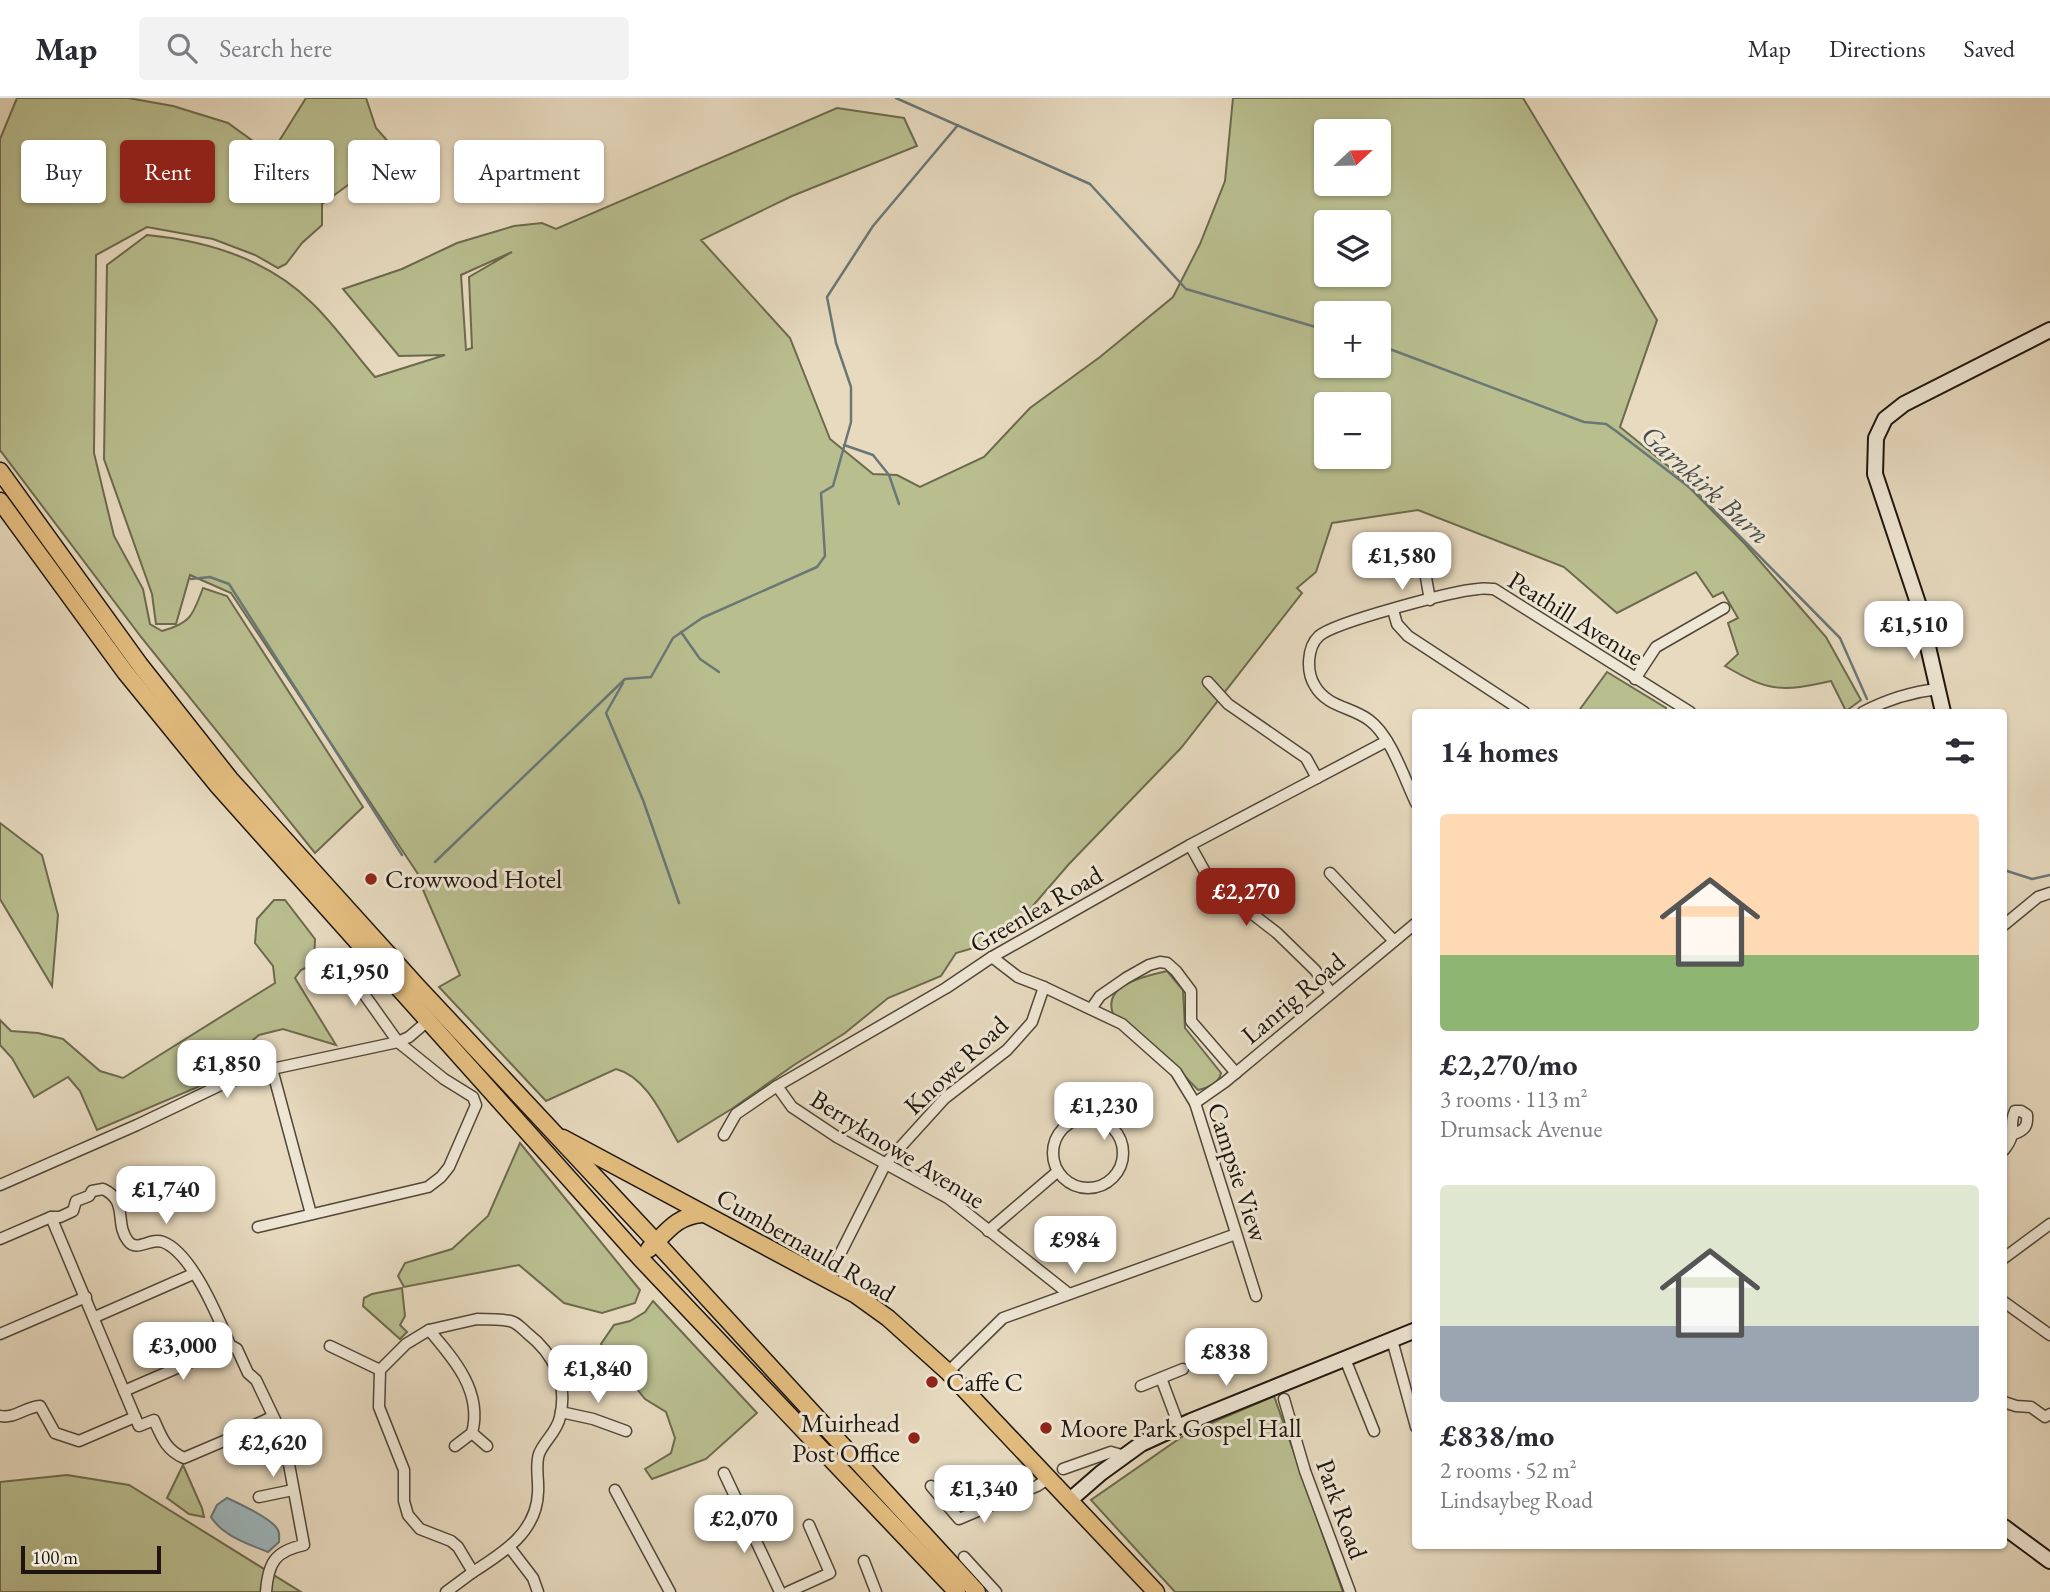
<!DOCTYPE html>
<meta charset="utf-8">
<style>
body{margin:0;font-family:"EB Garamond",serif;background:#f2f2f3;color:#2b2b33;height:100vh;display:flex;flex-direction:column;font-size:26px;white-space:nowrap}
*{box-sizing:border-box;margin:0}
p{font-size:23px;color:#7c7c81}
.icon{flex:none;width:38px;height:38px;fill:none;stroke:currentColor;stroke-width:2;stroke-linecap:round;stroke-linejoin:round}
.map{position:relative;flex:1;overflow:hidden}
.side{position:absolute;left:1412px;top:611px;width:595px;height:840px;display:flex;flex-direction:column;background:#fff;border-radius:7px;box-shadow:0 2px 5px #0004}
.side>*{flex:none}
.hud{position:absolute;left:21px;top:42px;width:665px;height:63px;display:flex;gap:14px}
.needle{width:46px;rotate:68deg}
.fabs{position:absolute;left:1314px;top:21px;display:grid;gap:14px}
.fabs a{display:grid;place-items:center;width:77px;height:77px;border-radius:7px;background:#fff;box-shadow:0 2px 5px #0004;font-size:35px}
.scale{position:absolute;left:21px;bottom:18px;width:140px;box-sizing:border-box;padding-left:7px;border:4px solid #1e160e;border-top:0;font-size:19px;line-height:24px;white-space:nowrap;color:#1e160e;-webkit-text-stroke:5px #efe7d5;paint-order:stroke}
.price{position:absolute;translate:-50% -60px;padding:0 16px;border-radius:14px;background:#fff;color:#222;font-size:23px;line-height:46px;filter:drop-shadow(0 2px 4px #0008)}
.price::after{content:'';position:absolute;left:50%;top:42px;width:21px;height:16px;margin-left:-10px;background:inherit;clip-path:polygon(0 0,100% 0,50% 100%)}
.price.selected{background:#8f2418;color:#fff}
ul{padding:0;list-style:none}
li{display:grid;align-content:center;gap:14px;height:371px;padding:0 28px}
li span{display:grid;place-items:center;height:217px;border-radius:7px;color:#555}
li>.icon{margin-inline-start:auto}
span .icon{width:126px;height:126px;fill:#fffc;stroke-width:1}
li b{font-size:30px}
h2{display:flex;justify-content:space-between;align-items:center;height:84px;padding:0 28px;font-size:30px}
.chip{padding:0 24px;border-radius:7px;background:#fff;box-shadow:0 2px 5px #0004;font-size:24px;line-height:63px}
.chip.selected{background:#8f2418;color:#fff}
header{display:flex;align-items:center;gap:42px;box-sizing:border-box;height:98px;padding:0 35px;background:#fff;border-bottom:2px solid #e1e1e2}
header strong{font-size:33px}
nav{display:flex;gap:38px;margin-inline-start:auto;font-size:24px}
.search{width:490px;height:63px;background:#f2f2f3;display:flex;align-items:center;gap:18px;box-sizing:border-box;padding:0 24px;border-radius:7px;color:#7c7c81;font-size:26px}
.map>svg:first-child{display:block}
.green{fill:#b9be8f;stroke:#6c6a4e;stroke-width:2;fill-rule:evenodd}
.water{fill:#9db7bd;stroke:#6a7777;stroke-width:2}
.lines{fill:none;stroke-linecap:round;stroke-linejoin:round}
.stream{stroke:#6a7777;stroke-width:2.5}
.street-casing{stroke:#50473a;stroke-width:13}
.secondary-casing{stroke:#1e160e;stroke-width:18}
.primary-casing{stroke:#1e160e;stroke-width:19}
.street{stroke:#efe7d5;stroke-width:10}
.secondary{stroke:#efe7d5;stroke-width:14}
.primary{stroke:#e4bd80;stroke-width:16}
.poi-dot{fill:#8f2418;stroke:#efe7d5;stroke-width:2.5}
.labels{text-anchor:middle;stroke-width:6;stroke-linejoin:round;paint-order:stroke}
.street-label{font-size:26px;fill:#1e160e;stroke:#efe7d5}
.poi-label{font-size:26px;fill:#1e160e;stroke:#efe7d5;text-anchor:start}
.water-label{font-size:28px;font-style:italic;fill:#4a4e4b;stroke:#efe7d5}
</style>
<header>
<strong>Map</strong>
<div class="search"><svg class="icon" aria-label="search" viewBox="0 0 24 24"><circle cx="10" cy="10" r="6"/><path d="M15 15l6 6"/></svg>Search here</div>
<nav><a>Map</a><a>Directions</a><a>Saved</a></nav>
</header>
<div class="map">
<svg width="2050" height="1494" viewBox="0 0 2050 1494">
<rect width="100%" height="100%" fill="#e7dabf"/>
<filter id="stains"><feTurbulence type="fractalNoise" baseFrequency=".00286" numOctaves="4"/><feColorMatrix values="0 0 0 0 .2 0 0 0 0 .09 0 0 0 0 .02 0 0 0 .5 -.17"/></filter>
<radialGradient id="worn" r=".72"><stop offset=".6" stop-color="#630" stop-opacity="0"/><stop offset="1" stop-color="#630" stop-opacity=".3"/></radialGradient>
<g class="green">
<path d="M17 0H128L173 8 228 25 271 56 306 0H366L376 30 422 82 370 71 322 106V127L302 145 286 166 278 170 255 157 213 141 147 129 96 157 94 355 114 438 143 491 150 526 162 533C192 525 193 516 203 490L227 498 363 709 315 755 141 539 0 352V41Z"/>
<path d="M1233 0H1523L1657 222 1620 329 1668 368 1745 446 1826 539 1861 602 1846 613 1831 583C1782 594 1769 594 1725 568L1738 556 1728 525 1738 520 1723 494 1713 499 1696 474 1617 515 1564 469 1418 412 1332 425 1316 474 1297 490 1302 495 1181 650 1069 766 1004 841 956 855 941 878 888 900 845 935 794 967 733 1010 678 1044C663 1019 647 979 616 971L546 1003 439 889 460 877 417 778 418 776 231 495 190 477 176 526H156L152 496 104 361 107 167 147 137C208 143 269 162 312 205 335 227 354 255 375 279L445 257 399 258 343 191 402 171 457 145 514 128 542 125 556 131 837 10 904 20 917 48 792 98 701 142 790 240 830 341 873 376 897 377 920 389 984 359 1030 310 1100 259 1173 199 1200 146 1225 83ZM1326 33H1379V86H1326ZM1326 124H1379V177H1326ZM512 154 469 179 472 250 466 252 461 177ZM1326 215H1379V268H1326ZM1326 306H1379V359H1326Z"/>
<path d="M1607 574 1666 610 1665 614H1578Z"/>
<path d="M0 725 42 757 58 817 52 888 0 801Z"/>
<path d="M274 802H285L315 841 314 866 301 872 295 880 336 947 283 931 259 937 237 955 240 971 97 1032 80 993 68 979 34 999 12 960 0 947V922L11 933 38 935 63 941 100 973 123 980 275 885 273 868 255 845 257 821Z"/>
<path d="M1167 873 1183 892 1185 930 1221 975C1219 986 1207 990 1198 992L1176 969 1113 916C1102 886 1146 878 1167 873Z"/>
<path d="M520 1045 640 1192 635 1205 602 1215 564 1205 519 1167 404 1189 398 1178 405 1165 452 1151 488 1118Z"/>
<path d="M402 1190 405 1218 400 1227 407 1234 400 1241 363 1208 364 1200 372 1196Z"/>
<path d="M653 1203 757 1315 706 1361 652 1381 645 1371 671 1355 675 1340 666 1314 645 1301 601 1246 614 1227 630 1223 645 1214Z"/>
<path d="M1274 1298 1343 1494H1175L1091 1402 1186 1336Z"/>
<path d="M183 1367 202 1410 204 1419 189 1416 167 1400Z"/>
<path d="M67 1377 129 1387 301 1494H0V1384Z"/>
</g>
<path class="water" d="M227 1400C238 1405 273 1421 278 1432 280 1436 279 1440 279 1444L268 1454C248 1446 223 1438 211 1419L217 1407Z"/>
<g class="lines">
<g class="stream">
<path d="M896 0 1090 86 1186 191 1326 232"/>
<path d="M1379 247 1584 324 1606 326 1616 333 1698 396 1840 540 1867 601"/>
<path d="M844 347 873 357 889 377 899 406"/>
<path d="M191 481 210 479 229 486 402 757"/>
<path d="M681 534 700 561 719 574"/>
<path d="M623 585 606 615 643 702 679 805"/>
<path d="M435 764 625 581 651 579 673 540 702 520 817 469 825 458 821 395 833 388 851 324V289L836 245 827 199 873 128 958 27"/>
<path d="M2004 772 2032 781 2050 777"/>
</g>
<defs>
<g id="street">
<path d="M1416 450 1425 474 1430 502"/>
<path d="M1393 512 1397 526 1408 538 1524 614"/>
<path d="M1635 581 1656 549 1724 510"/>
<path d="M1208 584 1228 606 1306 660 1317 680"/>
<path d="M1863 614C1888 601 1910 594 1938 591"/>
<path d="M1416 705C1404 680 1391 638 1369 622 1352 609 1327 609 1315 588 1306 574 1307 549 1319 538 1335 524 1453 493 1478 491 1483 490 1489 491 1494 491L1690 614"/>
<path d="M1190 747 1210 783 1277 835 1315 872 1331 895"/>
<path d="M1330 775 1394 843"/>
<path d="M2004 827 2038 799 2050 795"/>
<path d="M992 859 1018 879 1044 889 1122 926 1176 974 1195 1005 1256 1198"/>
<path d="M1091 911 1100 898 1126 880 1149 867 1160 864 1167 865 1176 873 1191 893V923L1236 975"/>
<path d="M272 971 311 1116"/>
<path d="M777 988 792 1009 837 1039 948 1100 1069 1196"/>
<path d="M1195 1005 1225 984 1416 825"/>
<circle cx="1088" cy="1055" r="35"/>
<path d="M724 1037 736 1016 777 988 946 890 992 859 1190 747 1387 643"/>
<path d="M2004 1052C2019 1033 2007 1030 2015 1013H2021L2027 1017C2028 1028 2025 1032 2014 1036"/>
<path d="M0 1087 137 1027 225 985 272 971 398 944 409 939 430 921"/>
<path d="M51 1119 135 1319"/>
<path d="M258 1129 428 1089 441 1079 449 1069 476 1007 473 999 444 981 398 944 337 858"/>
<path d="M988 1133 1057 1074"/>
<path d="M0 1141 51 1119H60L73 1113 76 1103 89 1098 92 1093 103 1091C129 1103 114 1125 128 1143 137 1155 150 1139 163 1144 192 1155 218 1219 230 1247L237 1251 248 1275 256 1282 290 1353 288 1361 304 1447C275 1453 268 1465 266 1494"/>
<path d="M2004 1160 2050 1126"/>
<path d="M827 1182 886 1065 945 1000 1007 952 1032 924 1044 889"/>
<path d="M2004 1204 2050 1237"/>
<path d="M95 1219 193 1176"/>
<path d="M477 1221C488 1221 499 1221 510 1223 516 1224 522 1230 527 1235 554 1256 568 1285 560 1319 557 1334 544 1343 539 1356 535 1368 539 1382 538 1394 537 1434 503 1455 473 1474L458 1449 451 1443 420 1431 408 1417 404 1403V1372L379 1309 380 1272 406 1246 429 1232Z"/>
<path d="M429 1232C454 1261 483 1294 472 1335L455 1348"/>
<path d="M0 1236 86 1199"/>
<path d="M1392 1242 1416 1329"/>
<path d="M330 1248 380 1272"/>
<path d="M1345 1261 1374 1333"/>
<path d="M948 1274 1003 1220 1236 1136"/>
<path d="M1161 1280 1179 1328"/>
<path d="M1141 1288 1183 1271"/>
<path d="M124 1293 230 1247"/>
<path d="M1284 1301 1305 1373 1350 1494"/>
<path d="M2004 1304 2016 1308 2031 1309 2045 1319 2050 1316"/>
<path d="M561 1314 593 1321 626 1333"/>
<path d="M0 1318C15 1321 25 1309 40 1308L55 1335 79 1343 135 1319 139 1328 154 1322C162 1340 166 1352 184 1360L252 1331 257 1326 272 1319"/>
<path d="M472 1335 487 1348"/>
<path d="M1063 1371 1111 1354 1125 1358"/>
<path d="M724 1375 780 1494"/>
<path d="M931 1388 959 1421 1037 1388 1049 1380"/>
<path d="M615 1392 670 1494"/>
<path d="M259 1399 293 1392"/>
<path d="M510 1450 533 1480 538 1494"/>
<path d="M964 1459 996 1494"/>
<path d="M864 1463 876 1494"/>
<path d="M446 1494 473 1474"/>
<path d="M788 1494 830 1475 809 1427"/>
</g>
<g id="secondary">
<path d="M1943 614 1918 505 1875 376 1876 340 1885 321 1904 306 2050 232"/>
<path d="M1070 1402 1101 1375 1141 1346 1191 1323 1416 1232"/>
<path d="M2004 1429 2050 1463"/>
</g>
<g id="primary">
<path d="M0 373 140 567 230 681 418 889 656 1144 977 1494"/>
<path d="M0 403 125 574 218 688 640 1160 957 1494"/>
<path d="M563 1040 856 1197 888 1220 948 1274 1156 1494"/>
<path d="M649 1151C666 1135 676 1118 702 1116"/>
</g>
</defs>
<use href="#street" class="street-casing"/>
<use href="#secondary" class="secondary-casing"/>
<use href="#primary" class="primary-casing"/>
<use href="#street" class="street"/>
<use href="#secondary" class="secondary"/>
<use href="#primary" class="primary"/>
</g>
<g class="poi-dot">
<circle cx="371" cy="781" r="7"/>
<circle cx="932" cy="1284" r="7"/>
<circle cx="1046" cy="1330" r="7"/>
<circle cx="914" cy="1340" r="7"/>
</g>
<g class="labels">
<g class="street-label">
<text transform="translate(1576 520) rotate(32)" y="9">Peathill Avenue</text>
<text transform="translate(1036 811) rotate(-30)" y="9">Greenlea Road</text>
<text transform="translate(1293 900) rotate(-40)" y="9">Lanrig Road</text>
<text transform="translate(956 967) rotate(-43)" y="9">Knowe Road</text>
<text transform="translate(898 1051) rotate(32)" y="9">Berryknowe Avenue</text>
<text transform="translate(1238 1074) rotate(72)" y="9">Campsie View</text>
<text transform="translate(806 1147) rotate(30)" y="9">Cumbernauld Road</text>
<text transform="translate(1342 1411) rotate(70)" y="9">Park Road</text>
</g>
<g class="poi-label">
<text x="385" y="790">Crowwood Hotel</text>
<text x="946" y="1293">Caffe C</text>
<text x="900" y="1334" text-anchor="end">Muirhead<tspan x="900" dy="30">Post Office</tspan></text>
<text x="1060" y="1339">Moore Park Gospel Hall</text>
</g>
<g class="water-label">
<text transform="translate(1706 386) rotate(42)" y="10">Garnkirk Burn</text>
</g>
</g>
<rect width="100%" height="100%" filter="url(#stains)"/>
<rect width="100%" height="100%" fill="url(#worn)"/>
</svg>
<div class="fabs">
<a><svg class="needle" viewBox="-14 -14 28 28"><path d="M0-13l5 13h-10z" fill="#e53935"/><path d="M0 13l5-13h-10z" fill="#7c7c81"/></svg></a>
<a><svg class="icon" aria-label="layers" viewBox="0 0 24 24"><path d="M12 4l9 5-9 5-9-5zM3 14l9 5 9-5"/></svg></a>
<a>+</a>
<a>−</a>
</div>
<div class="scale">100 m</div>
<b class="price" style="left:1402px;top:494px">£1,580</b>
<b class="price" style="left:1914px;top:563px">£1,510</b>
<b class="price selected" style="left:1246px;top:830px">£2,270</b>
<b class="price" style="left:355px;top:910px">£1,950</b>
<b class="price" style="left:227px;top:1002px">£1,850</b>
<b class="price" style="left:1104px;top:1044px">£1,230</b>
<b class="price" style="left:166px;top:1128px">£1,740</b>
<b class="price" style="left:1075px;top:1178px">£984</b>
<b class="price" style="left:183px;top:1284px">£3,000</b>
<b class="price" style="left:1226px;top:1290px">£838</b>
<b class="price" style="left:598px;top:1307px">£1,840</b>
<b class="price" style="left:273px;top:1381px">£2,620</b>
<b class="price" style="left:984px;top:1427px">£1,340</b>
<b class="price" style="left:744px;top:1457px">£2,070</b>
<div class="hud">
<a class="chip">Buy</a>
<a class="chip selected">Rent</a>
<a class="chip">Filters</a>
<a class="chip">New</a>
<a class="chip">Apartment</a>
</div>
<section class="side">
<h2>14 homes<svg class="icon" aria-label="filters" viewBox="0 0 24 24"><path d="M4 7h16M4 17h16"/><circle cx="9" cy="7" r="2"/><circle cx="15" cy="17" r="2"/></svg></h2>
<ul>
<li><span style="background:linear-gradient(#ffd9b3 65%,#8fb573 0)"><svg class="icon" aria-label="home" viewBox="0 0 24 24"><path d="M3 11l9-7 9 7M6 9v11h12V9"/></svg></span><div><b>£2,270/mo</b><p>3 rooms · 113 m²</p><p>Drumsack Avenue</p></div></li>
<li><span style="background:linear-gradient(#dfe7d0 65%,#9aa5b1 0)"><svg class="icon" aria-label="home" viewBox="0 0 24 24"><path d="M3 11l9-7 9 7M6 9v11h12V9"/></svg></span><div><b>£838/mo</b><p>2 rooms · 52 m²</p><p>Lindsaybeg Road</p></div></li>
</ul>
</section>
</div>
